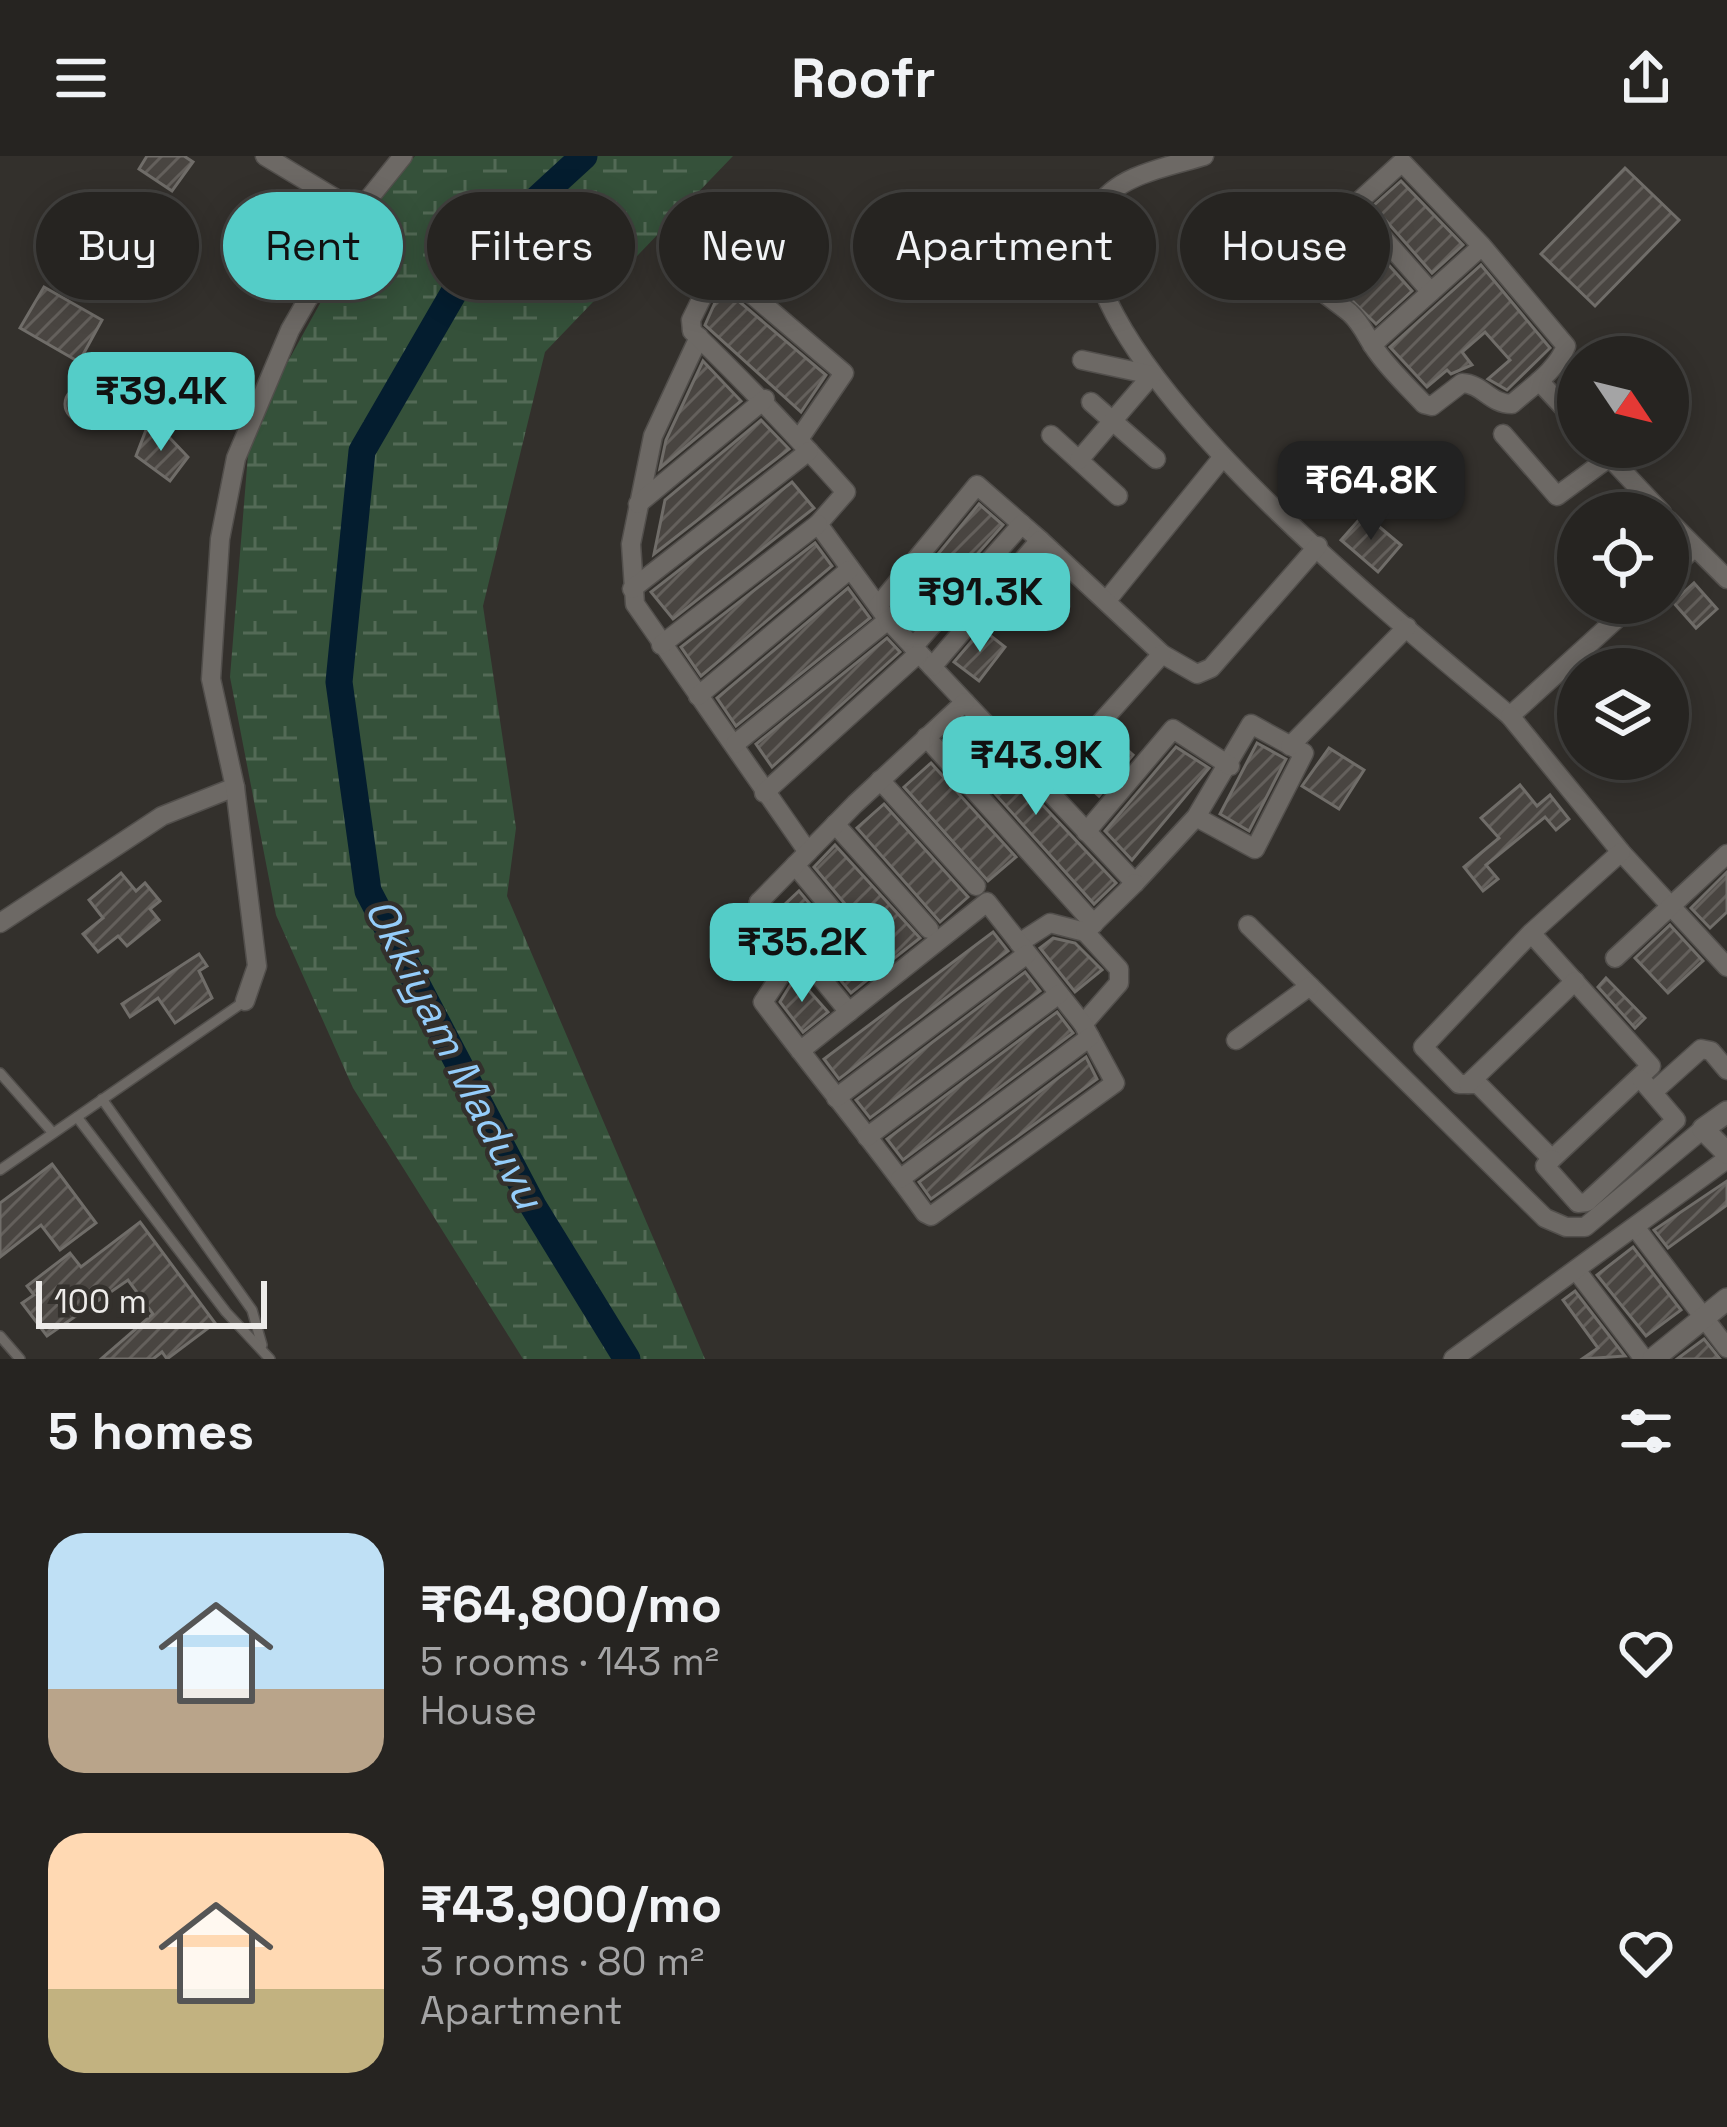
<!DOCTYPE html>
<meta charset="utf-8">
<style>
body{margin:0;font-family:"Space Grotesk",sans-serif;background:#2e2c2a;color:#f1f3f6;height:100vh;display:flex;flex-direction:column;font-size:45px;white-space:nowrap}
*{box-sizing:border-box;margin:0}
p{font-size:39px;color:#a4a4a5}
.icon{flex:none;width:66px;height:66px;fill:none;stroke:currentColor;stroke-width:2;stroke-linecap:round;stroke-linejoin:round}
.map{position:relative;height:1203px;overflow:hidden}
.sheet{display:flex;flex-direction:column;background:#262421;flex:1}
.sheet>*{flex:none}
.banner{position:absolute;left:36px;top:36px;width:1656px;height:108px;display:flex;gap:24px}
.needle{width:78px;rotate:125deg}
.buttons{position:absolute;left:1557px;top:180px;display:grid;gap:24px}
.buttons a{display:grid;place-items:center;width:132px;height:132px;border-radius:50%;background:#262421;box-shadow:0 6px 30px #0003,0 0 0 3px #42413f;font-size:60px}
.scale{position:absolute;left:36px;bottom:30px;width:231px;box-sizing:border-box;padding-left:12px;border:6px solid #edebe9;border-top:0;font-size:33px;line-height:42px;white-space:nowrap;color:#edebe9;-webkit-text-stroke:9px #33302c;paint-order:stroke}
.price{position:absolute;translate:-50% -102px;padding:0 27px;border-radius:24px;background:#54cdc8;color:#111;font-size:39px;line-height:78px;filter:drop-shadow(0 3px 6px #0008)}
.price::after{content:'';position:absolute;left:50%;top:72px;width:36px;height:27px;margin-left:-18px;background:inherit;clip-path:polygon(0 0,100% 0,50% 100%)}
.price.active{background:#222;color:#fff}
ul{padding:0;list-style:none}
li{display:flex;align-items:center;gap:36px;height:300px;padding:0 48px}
li span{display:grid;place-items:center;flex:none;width:336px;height:240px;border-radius:36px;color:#555}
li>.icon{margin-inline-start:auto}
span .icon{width:144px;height:144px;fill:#fffc;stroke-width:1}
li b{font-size:51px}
h2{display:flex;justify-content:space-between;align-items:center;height:144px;padding:0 48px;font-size:51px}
.tag{padding:0 42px;border-radius:54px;background:#262421;box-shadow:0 6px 30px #0003,0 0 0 3px #42413f;font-size:42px;line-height:108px}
.tag.active{background:#54cdc8;color:#111}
header{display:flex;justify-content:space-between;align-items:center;height:156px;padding:0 48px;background:#262421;font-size:54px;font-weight:700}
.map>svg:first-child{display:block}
.wetland{fill:url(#wetland-marsh)}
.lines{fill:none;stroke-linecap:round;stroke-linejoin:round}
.river{stroke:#041d2f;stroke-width:27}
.building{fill:url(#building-hatch);stroke:#706d69;stroke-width:3}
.service-casing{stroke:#524f4c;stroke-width:12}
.minor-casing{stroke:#524f4c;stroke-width:21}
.tertiary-casing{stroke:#524f4c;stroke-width:24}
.service{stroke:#6d6965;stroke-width:9}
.minor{stroke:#6d6965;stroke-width:18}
.tertiary{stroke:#6d6965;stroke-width:21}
.labels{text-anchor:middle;stroke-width:9;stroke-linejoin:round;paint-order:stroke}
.water-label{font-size:42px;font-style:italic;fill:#95cdfa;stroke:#33302c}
</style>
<header><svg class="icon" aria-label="menu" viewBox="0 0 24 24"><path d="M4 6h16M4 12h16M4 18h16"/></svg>Roofr<svg class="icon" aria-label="share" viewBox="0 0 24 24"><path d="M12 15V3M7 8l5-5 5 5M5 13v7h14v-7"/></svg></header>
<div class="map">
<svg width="1727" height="1203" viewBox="0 0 1727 1203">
<defs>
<pattern id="wetland-marsh" width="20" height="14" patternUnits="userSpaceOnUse" patternTransform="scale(3)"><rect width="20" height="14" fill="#35513a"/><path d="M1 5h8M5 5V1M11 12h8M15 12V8" fill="none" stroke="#536a56"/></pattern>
<pattern id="building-hatch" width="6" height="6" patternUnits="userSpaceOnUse" patternTransform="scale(3)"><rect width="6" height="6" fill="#494541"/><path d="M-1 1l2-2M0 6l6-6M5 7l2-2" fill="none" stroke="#64605c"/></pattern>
</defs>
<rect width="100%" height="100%" fill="#33302c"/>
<path class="wetland" d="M415 0H733L545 196 483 450 516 672 507 740 705 1203H523L353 932 276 759 230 521 250 274 375 48Z"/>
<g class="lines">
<path class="river" d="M584 0 475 100 362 295 339 526 368 735 533 1050 627 1203"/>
</g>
<g class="building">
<path d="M147 0H184L193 6 172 35 139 13Z"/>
<path d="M1625 12 1679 64 1595 150 1541 98Z"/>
<path d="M1401 25 1463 89 1432 117 1373 50Z"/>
<path d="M1353 69 1412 135 1376 168 1313 106Z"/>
<path d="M1481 109 1550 192 1507 234 1488 223 1510 204 1485 176 1462 196 1472 209 1451 218 1447 214 1427 231 1390 191Z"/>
<path d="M44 131 102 164 79 206 20 172Z"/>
<path d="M722 131 826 219 801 256 705 169Z"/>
<path d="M703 205 741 245 660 312 666 284Z"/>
<circle cx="82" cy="248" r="17"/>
<path d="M761 264 789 293 654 398 665 344Z"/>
<path d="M146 274 165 277 188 301 170 325 136 300Z"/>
<path d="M792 326 814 352 673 463 651 436Z"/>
<path d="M979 348 1003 369 918 465 897 448Z"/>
<path d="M1364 358 1401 389 1378 416 1341 384Z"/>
<path d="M815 387 832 410 701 520 681 491Z"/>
<path d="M1694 427 1717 453 1696 472 1673 446Z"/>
<path d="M848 432 870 462 736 570 717 542Z"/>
<path d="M982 473 1005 491 979 525 954 506Z"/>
<path d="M887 482 900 496 772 611 756 588Z"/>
<path d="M972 574 1116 727 1094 748 953 591Z"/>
<path d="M1109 578 1133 599 1099 640 1071 615Z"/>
<path d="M1257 587 1286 603 1249 675 1220 658Z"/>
<path d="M1176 591 1209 612 1132 704 1105 675Z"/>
<path d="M1329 592 1364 614 1339 653 1302 630Z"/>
<path d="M931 607 1016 701 988 725 904 631Z"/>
<path d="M1520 629 1537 650 1550 639 1569 663 1556 674 1545 661 1486 709 1498 723 1483 735 1464 711 1499 682 1481 662Z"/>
<path d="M884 648 968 741 940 766 857 672Z"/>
<path d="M835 689 920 782 892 804 814 711Z"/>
<path d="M1727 716V756L1710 772 1691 752Z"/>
<path d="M121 717 136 735 145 727 160 745 150 753 159 764 127 790 118 780 98 796 83 778 103 762 89 744Z"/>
<path d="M799 735 871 821 851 837 781 752Z"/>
<path d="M1670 769 1703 805 1668 837 1635 802Z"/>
<path d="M993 776 1008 795 839 923 824 903Z"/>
<path d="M1053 782 1075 787 1102 814 1075 836 1040 792Z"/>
<path d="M199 798 207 810 199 815 212 842 175 867 158 842 130 861 122 848Z"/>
<path d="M1025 816 1040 835 870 962 856 944Z"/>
<path d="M796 820 828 856 803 876 780 846Z"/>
<path d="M1606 822 1645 862 1635 872 1598 831Z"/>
<path d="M1057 856 1073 877 903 1004 887 983Z"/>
<path d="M1086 901 1097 923 931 1043 919 1026Z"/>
<path d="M52 1008 96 1067 60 1094 41 1069 0 1101V1047Z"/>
<path d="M1727 1025V1049L1668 1092 1654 1074Z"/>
<path d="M140 1066 215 1167 167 1203 162 1196 153 1203H101L153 1158 128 1124 47 1180 22 1147 34 1139 27 1130 70 1097 81 1111Z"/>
<path d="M1633 1091 1681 1154 1646 1180 1597 1119Z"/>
<path d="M1575 1135 1625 1200 1582 1203 1598 1192 1563 1144Z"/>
<path d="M1704 1183 1720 1203H1677Z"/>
</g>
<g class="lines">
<defs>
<g id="service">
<path d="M0 917 53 977"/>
<path d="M102 943 252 1154 262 1189"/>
<path d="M77 961 226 1156 270 1203"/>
<path d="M0 1014 245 845"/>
<path d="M0 1180 20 1203"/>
</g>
<g id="minor">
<path d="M265 0 358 56"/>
<path d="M1204 0C1172 10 1115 19 1099 51 1035 181 1421 483 1510 560L1634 447"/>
<path d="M1354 49 1431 136"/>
<path d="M699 181 653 280 631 388 635 448 808 696"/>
<path d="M1372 189 1482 90 1566 190C1557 214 1531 231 1512 248 1490 248 1483 228 1462 227L1432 250 1424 248C1408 231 1391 215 1378 197 1367 183 1364 170 1350 157 1332 142 1303 126 1297 102L1402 6 1482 90"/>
<path d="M1539 225 1578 267"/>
<path d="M1091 246 1156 303"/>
<path d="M1503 278 1557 340 1610 301"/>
<path d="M1051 279 1118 340"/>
<path d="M799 283 844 217 722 113 715 115 691 164 692 175C746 227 796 280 846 336L818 368 888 464 1135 727 1196 661 1255 693 1304 597 1251 568 1196 661"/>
<path d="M1600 291 1662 357"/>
<path d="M1079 304 1152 219 1082 204"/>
<path d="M638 348 765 243"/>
<path d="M1668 364 1727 423"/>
<path d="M1668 416 1694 392"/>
<path d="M632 433 809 295"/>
<path d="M1108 443 1222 302"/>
<path d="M878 450 977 329 1040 384"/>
<path d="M661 489 818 368"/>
<path d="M913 491 1022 368"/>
<path d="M932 511 1040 384 1162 498 1197 518 1211 512 1318 390"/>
<path d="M698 540 849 414"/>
<path d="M1510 560 1621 696 1727 811"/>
<path d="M926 581 1094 768"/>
<path d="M1086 583 1162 498"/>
<path d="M735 588 888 464"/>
<path d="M1290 590 1407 471"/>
<path d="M880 624 976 730"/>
<path d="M764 637 919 497"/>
<path d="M835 668 929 773"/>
<path d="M1086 676 1173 573 1230 610"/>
<path d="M795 709 890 823"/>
<path d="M759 746 849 856"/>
<path d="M0 767 162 660 235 631"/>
<path d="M1248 769 1545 1062 1566 1071H1585L1703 973"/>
<path d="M1531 777 1651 910 1552 1003 1478 928H1459L1423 891 1531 777 1621 696"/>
<path d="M1019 787 1050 767 1085 776"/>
<path d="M1615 802 1727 698"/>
<path d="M245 845 257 810 235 631 211 523 220 383 236 302 290 174 358 56 403 0"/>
<path d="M1083 868 1119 827V813L1085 776 1135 727"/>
<path d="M1236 884 1310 830"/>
<path d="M800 895 987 746 1083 868 1115 927 931 1060 925 1057C873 985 816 917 763 846L791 804 757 764 759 746 855 648 965 546"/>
<path d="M1468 928 1575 825"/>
<path d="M1653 936 1701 893 1711 895 1727 914"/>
<path d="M836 942 1027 798"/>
<path d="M867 981 1059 838"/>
<path d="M1552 1003 1545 1010 1578 1047 1587 1046 1676 964 1641 923"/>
<path d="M900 1023 1090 881"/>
<path d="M1635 1071 1727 1192"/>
<path d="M1576 1114 1644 1203"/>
<path d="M1453 1203 1727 1003"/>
</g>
<g id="tertiary">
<path d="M1727 956 1703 973 1727 997"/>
<path d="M1653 1203 1727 1143"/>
</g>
</defs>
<use href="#service" class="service-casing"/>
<use href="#minor" class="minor-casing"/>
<use href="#tertiary" class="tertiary-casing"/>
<use href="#service" class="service"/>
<use href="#minor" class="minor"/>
<use href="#tertiary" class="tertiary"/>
</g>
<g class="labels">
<g class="water-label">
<text transform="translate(455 897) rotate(63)" y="15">Okkiyam Maduvu</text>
</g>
</g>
</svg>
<div class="buttons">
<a><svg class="needle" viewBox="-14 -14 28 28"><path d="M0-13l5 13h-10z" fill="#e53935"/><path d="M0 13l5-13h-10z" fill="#a4a4a5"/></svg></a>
<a><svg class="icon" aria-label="locate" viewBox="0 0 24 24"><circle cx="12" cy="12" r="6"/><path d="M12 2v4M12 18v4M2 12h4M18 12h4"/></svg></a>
<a><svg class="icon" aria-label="layers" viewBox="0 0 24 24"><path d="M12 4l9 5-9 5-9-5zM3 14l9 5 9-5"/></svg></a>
</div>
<div class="scale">100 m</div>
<b class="price" style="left:161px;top:298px">₹39.4K</b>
<b class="price active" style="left:1371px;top:387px">₹64.8K</b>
<b class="price" style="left:980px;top:499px">₹91.3K</b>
<b class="price" style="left:1036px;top:662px">₹43.9K</b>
<b class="price" style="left:802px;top:849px">₹35.2K</b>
<div class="banner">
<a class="tag">Buy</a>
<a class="tag active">Rent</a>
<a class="tag">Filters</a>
<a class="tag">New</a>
<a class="tag">Apartment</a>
<a class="tag">House</a>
</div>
</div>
<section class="sheet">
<h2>5 homes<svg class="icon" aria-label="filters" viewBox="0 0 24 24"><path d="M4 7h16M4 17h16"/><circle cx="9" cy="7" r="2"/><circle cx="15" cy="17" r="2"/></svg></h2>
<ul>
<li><span style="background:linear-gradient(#bfe0f5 65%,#b9a48a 0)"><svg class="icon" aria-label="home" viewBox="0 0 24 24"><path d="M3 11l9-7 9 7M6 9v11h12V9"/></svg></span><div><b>₹64,800/mo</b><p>5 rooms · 143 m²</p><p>House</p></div><svg class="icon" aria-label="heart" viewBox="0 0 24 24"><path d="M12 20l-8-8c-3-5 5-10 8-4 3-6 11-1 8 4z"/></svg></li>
<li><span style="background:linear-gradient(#ffd9b3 65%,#c2b280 0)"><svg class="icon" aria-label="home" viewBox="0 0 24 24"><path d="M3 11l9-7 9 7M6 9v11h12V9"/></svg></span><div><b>₹43,900/mo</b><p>3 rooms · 80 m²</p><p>Apartment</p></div><svg class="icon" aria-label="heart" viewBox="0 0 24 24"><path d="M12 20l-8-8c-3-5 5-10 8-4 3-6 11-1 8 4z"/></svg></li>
</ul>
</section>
